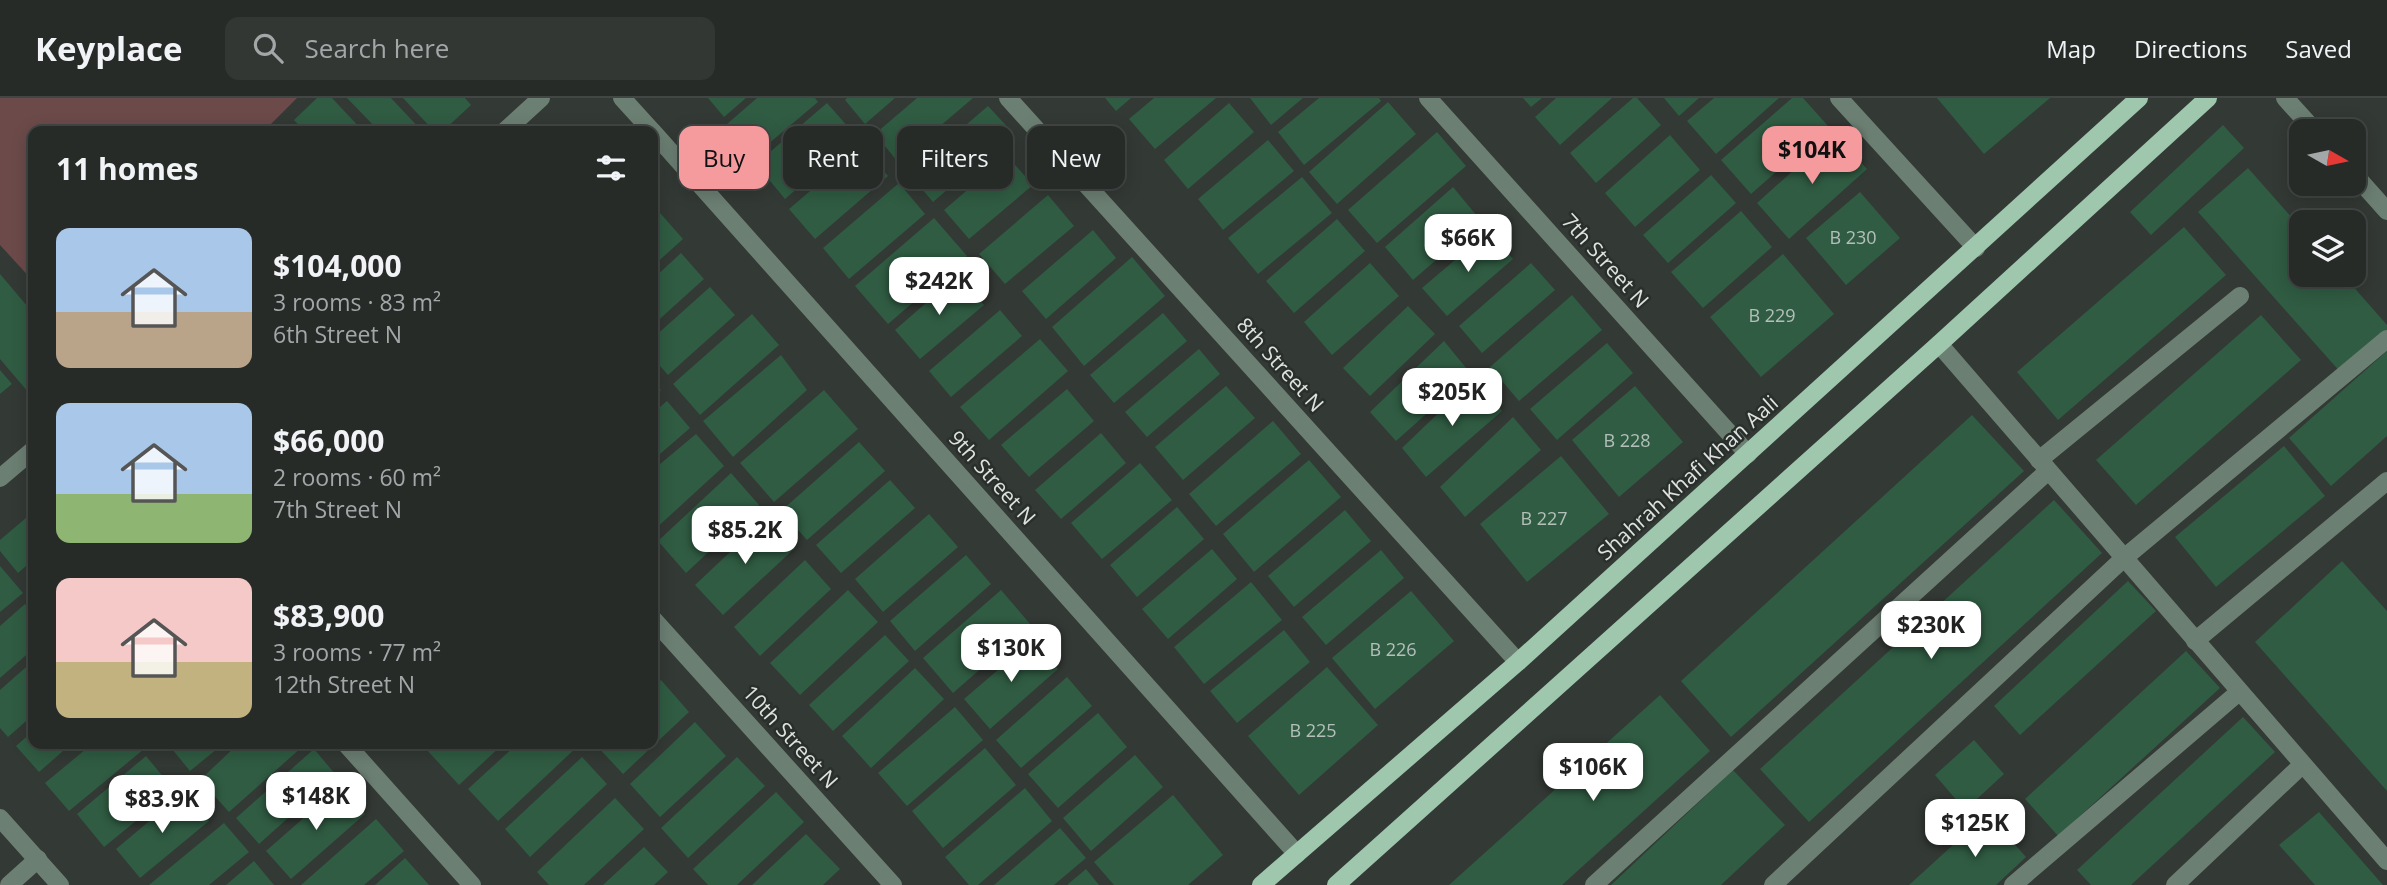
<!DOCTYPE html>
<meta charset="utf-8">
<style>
body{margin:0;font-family:"Open Sans",sans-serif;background:#323734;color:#f1f3f6;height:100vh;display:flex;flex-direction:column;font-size:26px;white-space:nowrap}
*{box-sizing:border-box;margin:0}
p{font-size:23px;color:#a4a7a8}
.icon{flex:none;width:38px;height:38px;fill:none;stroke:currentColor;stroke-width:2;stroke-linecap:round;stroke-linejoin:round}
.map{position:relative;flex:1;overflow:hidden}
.side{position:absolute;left:28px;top:28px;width:630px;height:623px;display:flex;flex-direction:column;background:#262b28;border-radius:14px;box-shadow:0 4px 18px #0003,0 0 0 2px #424745}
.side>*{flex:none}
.hud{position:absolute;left:679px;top:28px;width:665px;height:63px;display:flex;gap:14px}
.needle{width:46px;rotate:99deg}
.controls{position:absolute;left:2289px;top:21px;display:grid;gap:14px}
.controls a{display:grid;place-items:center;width:77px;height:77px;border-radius:14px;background:#262b28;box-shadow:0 4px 18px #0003,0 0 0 2px #424745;font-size:35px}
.price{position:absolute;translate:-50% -60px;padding:0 16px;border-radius:14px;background:#fff;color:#222;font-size:23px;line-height:46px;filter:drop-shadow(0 2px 4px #0008)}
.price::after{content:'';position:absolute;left:50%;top:42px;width:21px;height:16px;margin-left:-10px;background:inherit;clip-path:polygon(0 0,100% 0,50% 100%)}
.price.selected{background:#f59b9e;color:#111}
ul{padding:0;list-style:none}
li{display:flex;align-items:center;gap:21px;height:175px;padding:0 28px}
li span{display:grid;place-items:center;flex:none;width:196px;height:140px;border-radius:14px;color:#555}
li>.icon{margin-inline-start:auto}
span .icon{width:84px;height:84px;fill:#fffc;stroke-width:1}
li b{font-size:30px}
h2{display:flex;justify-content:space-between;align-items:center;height:84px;padding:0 28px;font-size:30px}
.pill{padding:0 24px;border-radius:14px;background:#262b28;box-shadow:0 4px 18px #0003,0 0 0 2px #424745;font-size:24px;line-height:63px}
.pill.selected{background:#f59b9e;color:#111}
header{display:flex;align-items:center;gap:42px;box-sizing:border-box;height:98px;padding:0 35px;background:#262b28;border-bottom:2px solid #424745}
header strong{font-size:33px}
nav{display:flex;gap:38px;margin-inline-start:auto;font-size:24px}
.search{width:490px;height:63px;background:#323734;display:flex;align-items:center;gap:18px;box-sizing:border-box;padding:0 24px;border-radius:14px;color:#a4a7a8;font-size:26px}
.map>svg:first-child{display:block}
.green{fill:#6c4a4a}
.building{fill:#305c43}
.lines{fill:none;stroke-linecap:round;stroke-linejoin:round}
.minor{stroke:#6c7f73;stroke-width:18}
.major{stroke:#9fc7ad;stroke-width:18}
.labels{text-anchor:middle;stroke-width:5;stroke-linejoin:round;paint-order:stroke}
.number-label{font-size:18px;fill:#b3c0b9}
.street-label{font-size:21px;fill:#dfe2e0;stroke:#292f2b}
</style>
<header>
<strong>Keyplace</strong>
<div class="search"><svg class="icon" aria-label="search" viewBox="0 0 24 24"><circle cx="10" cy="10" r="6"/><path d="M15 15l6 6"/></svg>Search here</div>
<nav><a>Map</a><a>Directions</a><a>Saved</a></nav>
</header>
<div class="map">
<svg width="2387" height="787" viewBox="0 0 2387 787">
<rect width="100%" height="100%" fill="#333935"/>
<path class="green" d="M0 0H297L264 33H33V183L0 147Z"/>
<g class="building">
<path d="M317 0H332L363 33H304L294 22Z"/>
<path d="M347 0H391L422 33H379Z"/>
<path d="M403 0H465L471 7 443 33H434Z"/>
<path d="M708 0H746L724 19Z"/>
<path d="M757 0H815L818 4 754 58 727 26Z"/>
<path d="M847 0H895L865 26 845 2Z"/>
<path d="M917 0H973L898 64 875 36Z"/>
<path d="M1105 0H1131L1116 13Z"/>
<path d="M1154 0H1216L1155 51 1129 21Z"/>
<path d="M1250 0H1303L1271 27Z"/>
<path d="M1319 0H1379L1381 3 1304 67 1278 34Z"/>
<path d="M1523 0H1542L1531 9Z"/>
<path d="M1556 0H1612L1560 47 1535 19Z"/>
<path d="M1633 0H1637L1661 27 1596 85 1570 55Z"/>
<path d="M1664 0H1699L1679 18Z"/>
<path d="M1714 0H1779L1716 56 1687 23Z"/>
<path d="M1792 0H1803L1828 28 1751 96 1721 62Z"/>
<path d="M1937 0H2050L1984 56Z"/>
<path d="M1388 4 1416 36 1337 106 1309 74Z"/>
<path d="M827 5 857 39 785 101 756 66Z"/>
<path d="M1229 5 1254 34 1188 91 1164 62Z"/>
<path d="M988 8 1013 35 933 104 909 76Z"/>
<path d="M2223 27 2244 50 2151 137 2130 114Z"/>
<path d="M1437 34 1466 68 1377 145 1348 112Z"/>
<path d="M1835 35 1867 71 1789 141 1757 105Z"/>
<path d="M1670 37 1700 72 1635 129 1605 95Z"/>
<path d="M1268 42 1294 73 1223 132 1198 101Z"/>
<path d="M863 48 888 78 815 141 789 111Z"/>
<path d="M1007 58 1033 87 969 141 944 112Z"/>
<path d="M2248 70 2301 130V177H2343L2387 227V236L2342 276 2198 114Z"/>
<path d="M1711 77 1736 105 1668 165 1643 137Z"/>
<path d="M1302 79 1332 115 1258 176 1228 140Z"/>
<path d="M899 85 925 116 849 181 823 150Z"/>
<path d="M1453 89 1481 123 1413 182 1385 149Z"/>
<path d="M1860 94 1900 140 1846 187 1806 140Z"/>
<path d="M1048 97 1074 128 1005 186 979 156Z"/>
<path d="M653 107 683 141 653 168Z"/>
<path d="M1741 113 1772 149 1703 210 1671 174Z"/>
<path d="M934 120 967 158 888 226 855 188Z"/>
<path d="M1337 121 1365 153 1294 215 1266 183Z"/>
<path d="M2184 129 2226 177 2058 322 2017 274Z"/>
<path d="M1093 132 1116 160 1046 221 1022 193Z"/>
<path d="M1489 133 1513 161 1447 218 1422 190Z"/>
<path d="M681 155 704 181 653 227V181Z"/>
<path d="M1783 156 1834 216 1761 279 1710 219Z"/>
<path d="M1132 159 1165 198 1084 268 1052 229Z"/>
<path d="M1370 165 1399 198 1332 257 1304 224Z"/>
<path d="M1531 165 1555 192 1482 255 1459 228Z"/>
<path d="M0 176 33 215V291L29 295 0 261Z"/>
<path d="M958 177 984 207 920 261 895 232Z"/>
<path d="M710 189 735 217 668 277 653 260V240Z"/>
<path d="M1572 197 1602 232 1519 303 1490 269Z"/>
<path d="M1408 208 1435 236 1370 298 1343 270Z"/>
<path d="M1000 212 1022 238 951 299 929 273Z"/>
<path d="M1163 215 1187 243 1114 305 1090 277Z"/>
<path d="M752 216 779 247 700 317 673 286Z"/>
<path d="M2261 217 2301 262 2136 407 2096 362Z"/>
<path d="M1040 241 1068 273 989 342 960 309Z"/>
<path d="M1444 243 1471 276 1396 343 1370 314Z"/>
<path d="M1607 245 1633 275 1557 342 1530 311Z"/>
<path d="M1199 251 1220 276 1147 339 1125 314Z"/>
<path d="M2387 253V338L2331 388 2289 340Z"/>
<path d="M781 257 807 292 733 359 703 323Z"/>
<path d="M0 272 12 286 0 296Z"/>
<path d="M1475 280 1502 313 1426 379 1402 350Z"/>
<path d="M653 282 661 292 653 299Z"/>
<path d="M1226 288 1255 320 1183 382 1155 349Z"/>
<path d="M1635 288 1683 344 1619 399 1572 342Z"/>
<path d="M1067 291 1094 323 1029 379 1001 347Z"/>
<path d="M824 292 858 331 774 404 740 365Z"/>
<path d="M667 303 690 330 653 362V315Z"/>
<path d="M1972 317 2024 373 1731 639 1681 583Z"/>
<path d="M1513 319 1541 352 1465 419 1440 389Z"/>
<path d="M1273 323 1301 356 1216 428 1189 396Z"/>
<path d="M1101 335 1126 365 1061 421 1035 392Z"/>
<path d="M696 336 724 368 653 433V372Z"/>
<path d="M859 344 885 373 807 442 781 413Z"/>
<path d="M2284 348 2325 398 2216 489 2175 439Z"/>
<path d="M1561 358 1609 416 1527 484 1480 426Z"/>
<path d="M1309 362 1341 399 1254 474 1223 436Z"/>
<path d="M1140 365 1172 402 1102 461 1071 425Z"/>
<path d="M731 375 759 407 686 475 658 443Z"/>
<path d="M890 382 915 410 841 475 816 447Z"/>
<path d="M2054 402 2102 455 1809 724 1760 671Z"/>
<path d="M1177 409 1204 441 1137 499 1110 467Z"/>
<path d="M1345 412 1371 443 1294 509 1268 478Z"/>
<path d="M33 414V462L18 475 0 453V442Z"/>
<path d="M929 416 958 449 883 514 855 481Z"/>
<path d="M766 420 795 450 723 517 695 487Z"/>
<path d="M1212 451 1237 481 1168 541 1142 511Z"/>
<path d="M1381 452 1404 480 1326 547 1302 519Z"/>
<path d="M966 457 991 486 915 553 890 523Z"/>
<path d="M805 462 831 491 760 558 734 529Z"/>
<path d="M2342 463 2387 513V693L2255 544Z"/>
<path d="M0 468 23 495 0 514Z"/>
<path d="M2128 483 2156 513 2020 637 1994 608Z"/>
<path d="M1251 484 1282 522 1204 586 1174 549Z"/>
<path d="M848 492 878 524 800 597 770 565Z"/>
<path d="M1001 492 1031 527 953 595 923 560Z"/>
<path d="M1411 493 1454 543 1375 611 1332 560Z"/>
<path d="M25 506 33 516V551L0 580V528Z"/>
<path d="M1284 532 1310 564 1237 625 1210 593Z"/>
<path d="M885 537 909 563 833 633 809 607Z"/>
<path d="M1033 542 1058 571 990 631 964 601Z"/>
<path d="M2186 553 2220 590 2058 738 2025 701Z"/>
<path d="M33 563V617L8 639 0 630V592Z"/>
<path d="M1327 569 1378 627 1299 697 1248 638Z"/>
<path d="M915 570 944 601 871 670 842 638Z"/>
<path d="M1067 579 1092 608 1021 670 996 642Z"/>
<path d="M661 582 689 614 623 676 595 646H653V590Z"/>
<path d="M1660 597 1710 653 1562 787H1449Z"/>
<path d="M955 609 983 642 907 708 878 675Z"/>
<path d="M1098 615 1127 649 1058 710 1028 676Z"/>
<path d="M2243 619 2275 654 2131 787H2091L2077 772Z"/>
<path d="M695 624 726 658 660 719 630 686Z"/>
<path d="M33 633V646H71L39 674 16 648Z"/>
<path d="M1974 642 2004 676 1965 712 1935 677Z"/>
<path d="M92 646H139L144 651 69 713 45 685Z"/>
<path d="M168 646H223L190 673Z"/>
<path d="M238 646H299L302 649 229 714 200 682Z"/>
<path d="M432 646H503L459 687 426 651Z"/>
<path d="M517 646H575L578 648 498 723 468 691Z"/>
<path d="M985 650 1016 687 943 750 912 713Z"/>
<path d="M314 651 336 677 259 746 236 720Z"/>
<path d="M1135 657 1163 689 1091 753 1063 720Z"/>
<path d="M146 658 174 692 104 749 77 716Z"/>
<path d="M582 659 607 686 530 759 505 731Z"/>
<path d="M737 659 765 688 688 760 661 730Z"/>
<path d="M1733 672 1785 727 1721 787H1611Z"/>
<path d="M340 688 365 716 291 781 266 753Z"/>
<path d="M1025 690 1052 723 978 787H969L945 759Z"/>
<path d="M184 694 209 723 140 780 116 751Z"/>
<path d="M776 694 804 724 737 787H708L693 771Z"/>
<path d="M1173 697 1223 757 1188 787H1114L1094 764Z"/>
<path d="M615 700 644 731 584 787H549L537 774Z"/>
<path d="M2319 714 2383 787H2315L2279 747Z"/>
<path d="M1987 716 2026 759 1996 787H1909Z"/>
<path d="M376 721 404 753 364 787H301Z"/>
<path d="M224 725 249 754 209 787H149Z"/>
<path d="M1060 730 1086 760 1054 787H994Z"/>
<path d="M806 736 840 771 823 787H752Z"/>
<path d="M644 749 668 774 654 787H603Z"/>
<path d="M405 760 429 787H375Z"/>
<path d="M254 763 274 787H226Z"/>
<path d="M1086 771 1099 787H1067Z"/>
</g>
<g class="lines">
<g class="minor">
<path d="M622 0 652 33"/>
<path d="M1008 0 1518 564"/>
<path d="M1428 0 1748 356"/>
<path d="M1839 0 1976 150"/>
<path d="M2285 0 2315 33"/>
<path d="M505 33 541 0"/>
<path d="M653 34 1297 756"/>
<path d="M2354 76 2387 113"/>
<path d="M1939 246 2387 763"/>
<path d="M2039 362 2240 198"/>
<path d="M0 380 33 352"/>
<path d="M653 521 893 787"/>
<path d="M2195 543 2387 383"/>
<path d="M346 646 472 787"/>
<path d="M0 720 60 787"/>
<path d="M9 787 38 761"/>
<path d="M1594 787 2048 373"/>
<path d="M1773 787 2124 460 2387 241"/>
<path d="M2013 787 2239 594"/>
<path d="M2175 787 2302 667"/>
</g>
<g class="major">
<path d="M1261 787 1518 564 2139 0"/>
<path d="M1336 787 1939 246 2208 0"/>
</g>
</g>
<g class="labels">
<g class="number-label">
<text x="1853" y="146">B 230</text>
<text x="1772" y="224">B 229</text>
<text x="1627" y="349">B 228</text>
<text x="1544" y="427">B 227</text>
<text x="1393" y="558">B 226</text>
<text x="1313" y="639">B 225</text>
</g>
<g class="street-label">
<text transform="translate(1605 163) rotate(48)" y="7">7th Street N</text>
<text transform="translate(1280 267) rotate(48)" y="7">8th Street N</text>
<text transform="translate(992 380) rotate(48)" y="7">9th Street N</text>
<text transform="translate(1688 380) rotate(-42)" y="7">Shahrah Khafi Khan Aali</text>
<text transform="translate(790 639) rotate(48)" y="7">10th Street N</text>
</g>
</g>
</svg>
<div class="controls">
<a><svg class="needle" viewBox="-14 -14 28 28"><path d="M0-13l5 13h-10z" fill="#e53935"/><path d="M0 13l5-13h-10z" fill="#a4a7a8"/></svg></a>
<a><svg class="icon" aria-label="layers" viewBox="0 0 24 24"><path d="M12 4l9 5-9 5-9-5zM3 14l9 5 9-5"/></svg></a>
</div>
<b class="price selected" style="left:1812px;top:88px">$104K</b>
<b class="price" style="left:1468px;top:176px">$66K</b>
<b class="price" style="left:939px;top:219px">$242K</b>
<b class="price" style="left:1452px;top:330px">$205K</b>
<b class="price" style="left:745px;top:468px">$85.2K</b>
<b class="price" style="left:1931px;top:563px">$230K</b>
<b class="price" style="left:1011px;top:586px">$130K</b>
<b class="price" style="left:1593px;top:705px">$106K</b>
<b class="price" style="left:316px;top:734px">$148K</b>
<b class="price" style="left:162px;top:737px">$83.9K</b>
<b class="price" style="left:1975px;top:761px">$125K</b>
<div class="hud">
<a class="pill selected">Buy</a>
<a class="pill">Rent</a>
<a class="pill">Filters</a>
<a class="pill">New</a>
</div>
<section class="side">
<h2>11 homes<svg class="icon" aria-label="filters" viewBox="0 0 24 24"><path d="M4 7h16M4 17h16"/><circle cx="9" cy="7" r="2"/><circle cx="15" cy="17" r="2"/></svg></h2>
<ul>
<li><span style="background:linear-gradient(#a9c7e8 60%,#b9a48a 0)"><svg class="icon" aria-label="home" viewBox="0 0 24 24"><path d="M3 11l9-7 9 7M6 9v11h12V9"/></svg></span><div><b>$104,000</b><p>3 rooms · 83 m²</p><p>6th Street N</p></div></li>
<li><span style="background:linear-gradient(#a9c7e8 65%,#8fb573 0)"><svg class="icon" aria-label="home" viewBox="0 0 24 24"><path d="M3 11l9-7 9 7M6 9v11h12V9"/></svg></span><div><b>$66,000</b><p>2 rooms · 60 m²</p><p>7th Street N</p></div></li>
<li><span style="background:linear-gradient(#f6c9c9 60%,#c2b280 0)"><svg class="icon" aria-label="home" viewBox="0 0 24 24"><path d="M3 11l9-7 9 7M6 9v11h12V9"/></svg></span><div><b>$83,900</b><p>3 rooms · 77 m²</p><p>12th Street N</p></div></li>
</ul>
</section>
</div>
